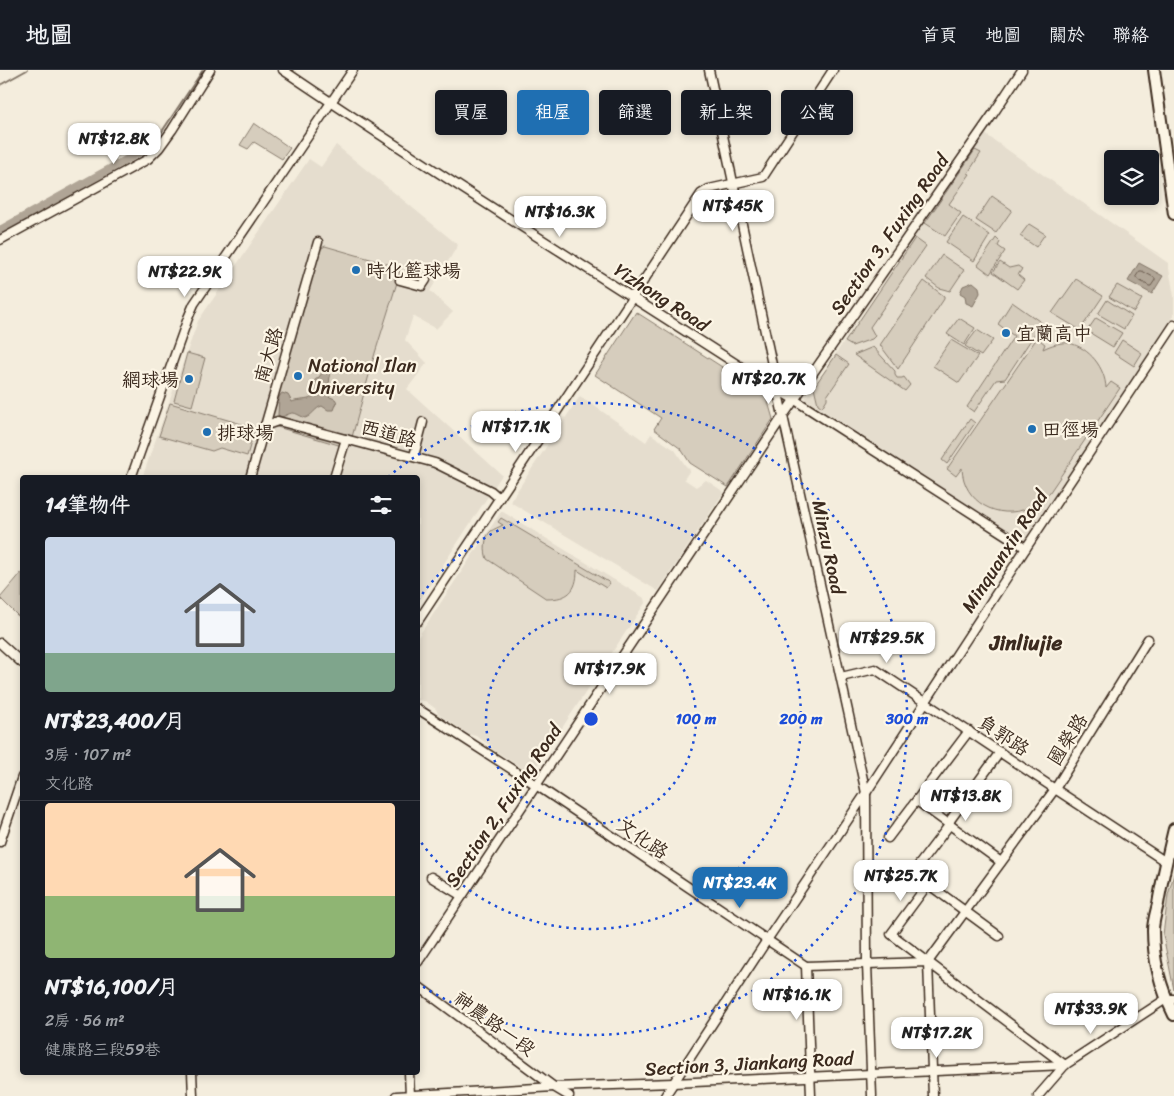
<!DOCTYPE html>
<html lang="zh-TW">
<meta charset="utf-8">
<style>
body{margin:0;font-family:Sriracha,"LXGW WenKai TC",sans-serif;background:#20242c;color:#f1f3f6;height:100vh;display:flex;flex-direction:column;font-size:19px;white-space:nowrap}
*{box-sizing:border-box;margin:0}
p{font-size:16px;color:#9ea1a6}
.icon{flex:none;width:28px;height:28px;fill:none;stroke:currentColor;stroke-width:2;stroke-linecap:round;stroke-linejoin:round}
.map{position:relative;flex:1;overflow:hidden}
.details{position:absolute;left:20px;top:405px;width:400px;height:600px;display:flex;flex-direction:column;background:#171b24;border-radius:5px;box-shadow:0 2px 8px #0003}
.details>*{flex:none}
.hud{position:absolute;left:435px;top:20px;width:475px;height:45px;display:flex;gap:10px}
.fabs{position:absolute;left:1104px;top:80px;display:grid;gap:10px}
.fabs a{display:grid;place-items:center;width:55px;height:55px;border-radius:5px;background:#171b24;box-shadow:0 2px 8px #0003;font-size:25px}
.price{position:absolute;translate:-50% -42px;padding:0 11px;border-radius:10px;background:#fff;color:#222;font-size:16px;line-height:32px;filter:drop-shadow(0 1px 2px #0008)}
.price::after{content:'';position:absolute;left:50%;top:30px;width:15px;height:11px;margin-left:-8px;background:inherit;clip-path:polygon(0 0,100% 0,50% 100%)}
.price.on{background:#1f6fb2;color:#fff}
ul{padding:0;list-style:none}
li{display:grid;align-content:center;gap:10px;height:265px;padding:0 25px}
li+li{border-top:1px solid #363941}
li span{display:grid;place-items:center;height:155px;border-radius:5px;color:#555}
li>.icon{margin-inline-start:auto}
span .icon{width:90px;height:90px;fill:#fffc;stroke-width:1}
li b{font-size:21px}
h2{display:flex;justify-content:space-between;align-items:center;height:60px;padding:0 25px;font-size:21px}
.pill{padding:0 18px;border-radius:5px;background:#171b24;box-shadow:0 2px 8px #0003;font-size:18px;line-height:45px}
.pill.on{background:#1f6fb2;color:#fff}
header{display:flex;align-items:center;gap:30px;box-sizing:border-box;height:70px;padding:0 25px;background:#171b24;border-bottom:1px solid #363941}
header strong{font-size:24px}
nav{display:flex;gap:28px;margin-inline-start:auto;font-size:18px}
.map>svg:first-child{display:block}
.built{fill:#e5ddce}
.green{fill:#d6cdbd;stroke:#887c6e}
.water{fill:#b0a596;stroke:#817466}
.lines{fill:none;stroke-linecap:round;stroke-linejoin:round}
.shore{stroke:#6a5b4e;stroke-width:1}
.stream{stroke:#817466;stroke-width:2}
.canal{stroke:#b0a596;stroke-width:8}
.minor-casing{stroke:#3b2a1e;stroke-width:11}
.major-casing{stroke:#3b2a1e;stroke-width:14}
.minor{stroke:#fcf5e5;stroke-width:8}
.major{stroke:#fcf5e5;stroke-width:10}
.ring{fill:none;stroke:#1d4ed8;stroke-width:2.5;stroke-dasharray:2.5 5}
.poi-dot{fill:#1f6fb2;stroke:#fcf5e5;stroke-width:2}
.labels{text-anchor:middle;stroke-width:4.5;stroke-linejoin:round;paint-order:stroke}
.street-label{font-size:19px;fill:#3b2a1e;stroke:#fcf5e5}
.poi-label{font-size:19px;fill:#3b2a1e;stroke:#fcf5e5;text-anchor:start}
.quarter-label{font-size:21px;font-weight:bold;fill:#3b2a1e;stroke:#fcf5e5}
.centre{fill:#1d4ed8;stroke:#fcf5e5;stroke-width:2.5}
.ring-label{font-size:15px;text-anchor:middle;font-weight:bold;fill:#1d4ed8;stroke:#fcf5e5;stroke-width:4.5;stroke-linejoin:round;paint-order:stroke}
</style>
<header>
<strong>地圖</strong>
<nav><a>首頁</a><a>地圖</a><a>關於</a><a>聯絡</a></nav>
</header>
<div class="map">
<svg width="1174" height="1026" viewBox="0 0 1174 1026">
<rect width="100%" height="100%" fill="#f4eddd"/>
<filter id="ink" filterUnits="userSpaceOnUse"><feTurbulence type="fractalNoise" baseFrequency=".02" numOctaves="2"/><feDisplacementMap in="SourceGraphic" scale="10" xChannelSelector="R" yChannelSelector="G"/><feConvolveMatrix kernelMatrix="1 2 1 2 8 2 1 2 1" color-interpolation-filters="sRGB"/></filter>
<g filter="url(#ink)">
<g class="built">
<path d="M985 64 1168 193 1174 226V245L1024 471 805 329 918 162 958 101Z"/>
<path d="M336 75 458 175 430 221 453 242 436 259 413 246 405 270 427 293 407 319 502 405 418 533V408H142L198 251 309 89 321 97Z"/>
<path d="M580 326 646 372 651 364 675 380 685 395 690 400 684 409 696 417 706 410 724 422 658 521 512 433 511 430Z"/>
<path d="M501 442H503L644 528 645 533 534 700 527 701 492 679 491 676 476 666 468 664 438 644 436 639 425 631 418 630V567Z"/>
</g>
<g class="green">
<path d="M254 53 290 78 282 89 254 72 248 79 240 75Z"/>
<path d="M975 80 981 83 968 103 970 104 949 134 961 143 945 166 925 153Z"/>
<path d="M992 126 1012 140 996 163 976 150Z"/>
<path d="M963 147 990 165 974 191 946 172Z"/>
<path d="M1029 154 1045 164 1036 177 1020 166Z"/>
<path d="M915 168 926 176 870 257 875 266 872 269 852 276 845 272Z"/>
<path d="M996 168 1000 172 998 176 1005 181 990 204 978 195Z"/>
<path d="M325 176 398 197 400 203 375 283 349 378 267 354 319 180Z"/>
<path d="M942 185 964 200 950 221 939 218 926 208Z"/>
<path d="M1000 192 1009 198 1018 196 1022 199 1018 205 1024 210 1017 219 993 202Z"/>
<path d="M1076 209 1103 226 1080 260 1052 243Z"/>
<path d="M924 211 944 226V229L898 299 880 275Z"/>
<path d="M1117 215 1142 229 1134 242 1109 227Z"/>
<path d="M1107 230 1132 246 1124 259 1098 244Z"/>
<path d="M1012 232 1042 253 1005 309 996 310 974 342 967 337 1014 266 998 254Z"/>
<path d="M636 242 766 325 773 349 728 417 690 393 681 379 654 359 661 348 595 305Z"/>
<path d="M959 248 975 258 964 275 947 264Z"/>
<path d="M1096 248 1122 263 1113 277 1087 261Z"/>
<path d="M977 260 993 270 981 286 965 276Z"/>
<path d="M1037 268 1045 274 1043 279C1051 275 1060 272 1069 273 1090 278 1105 298 1106 318L1111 312 1120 318 1031 450 1024 445 1028 438C998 451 963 432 962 398L956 406 947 399Z"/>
<path d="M951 270 978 286 959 313 933 296Z"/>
<path d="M1122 270 1142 283 1134 296 1114 283Z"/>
<path d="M873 277 895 301V305L897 308H902L904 307 910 315 905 321 854 285Z"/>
<path d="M187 283 205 288 192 336 174 331Z"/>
<path d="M836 285 849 294 827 326V329L822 337 818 334 814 317Z"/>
<path d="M170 333 255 358 247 386 220 378 212 381 159 366Z"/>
<path d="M970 349 975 353 947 394 942 390Z"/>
<path d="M501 448 610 513 606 518 577 500C577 521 568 529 547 529L487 489C484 481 484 467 491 461 494 459 499 457 503 455L498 452Z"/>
<path d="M22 502V550L0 528Z"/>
<path d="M1174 804V920L1163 865 1168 825Z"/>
</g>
<g class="water">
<path d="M1139 193 1163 206 1152 224 1128 211Z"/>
<path d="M973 212 979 217 980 223 973 236 966 233 965 226 960 223 963 216Z"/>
<path d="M325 299 329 301 330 306 328 325 330 327 335 329 337 332 334 340H328L322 336C315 338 312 346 305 348 292 342 295 341 282 347L278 345 279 327 282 323 288 325 292 332C301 328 315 333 317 319L314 315V311L319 307Z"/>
</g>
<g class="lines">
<path class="shore" d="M1140 201H1142L1155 208V210L1151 216H1149L1137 209 1136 207Z"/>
<g class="stream">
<path d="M0 15 27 0"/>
<path d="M155 72 203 0"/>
</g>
<path class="canal" d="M0 160 149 77 155 72"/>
<defs>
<g id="minor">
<path d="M283 0C442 108 605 209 766 313L795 330 1026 478"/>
<path d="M709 0 783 346 866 723 867 894 872 1026"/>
<path d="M0 170 148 89 159 78 172 60 210 0"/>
<path d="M400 210 422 216 426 210"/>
<path d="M264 356 278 351 435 393 491 421 499 428"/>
<path d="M414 386 423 352"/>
<path d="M131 408 188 248 194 234 353 0"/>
<path d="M250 408 318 172"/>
<path d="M334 408 346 369"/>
<path d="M418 551 701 124 709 119 763 107 833 0"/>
<path d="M0 573 22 593"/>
<path d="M841 607 875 599 1055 719 1166 792"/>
<path d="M418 639 530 711 806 896 928 892 1065 995"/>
<path d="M917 731 1001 792"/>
<path d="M888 768 969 661"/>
<path d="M0 772 22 707"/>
<path d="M913 803 999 866"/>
<path d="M431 807 462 826"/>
<path d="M902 817 947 758 951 749 1000 682"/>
<path d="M418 892 783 346 993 44 1022 0"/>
<path d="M928 892 891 864 928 814"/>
<path d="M806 896 811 1026"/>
<path d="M418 916 554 1017 569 1026"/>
<path d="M192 1002 193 1026"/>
<path d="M409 1002 410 1026"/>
<path d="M396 1026 554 1017 673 1013 1065 995"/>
<path d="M665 1026 767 870 866 723 1026 478 1174 255"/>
<path d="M933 1026 928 892 1055 719 1148 569"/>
<path d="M1038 1026 1065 995 1166 929H1174"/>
</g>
<g id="major">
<path d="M1154 0 1174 144"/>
<path d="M1174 759C1168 784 1162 809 1158 834 1156 842 1153 852 1153 860 1153 890 1161 919 1174 945"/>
</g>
</defs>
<use href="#minor" class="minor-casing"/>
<use href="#major" class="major-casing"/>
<use href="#minor" class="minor"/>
<use href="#major" class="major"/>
</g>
</g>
<g class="ring">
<circle cx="591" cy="649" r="105"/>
<path d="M418 530A210 210 0 1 1 418 768"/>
<path d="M388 407A316 316 0 1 1 419 914"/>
</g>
<g class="poi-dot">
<circle cx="356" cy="200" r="5"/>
<circle cx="1006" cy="263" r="5"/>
<circle cx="298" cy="306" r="5"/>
<circle cx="189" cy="309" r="5"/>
<circle cx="1032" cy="359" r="5"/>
<circle cx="207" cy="362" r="5"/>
</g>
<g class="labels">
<g class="street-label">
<text transform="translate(889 164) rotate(-55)" y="7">Section 3, Fuxing Road</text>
<text transform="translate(662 227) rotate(33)" y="7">Yizhong Road</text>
<text transform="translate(268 285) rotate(-74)" y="7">南大路</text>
<text transform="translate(389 363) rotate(15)" y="7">西道路</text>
<text transform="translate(829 477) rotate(78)" y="7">Minzu Road</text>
<text transform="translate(1004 481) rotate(-57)" y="7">Minquanxin Road</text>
<text transform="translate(1004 665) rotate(34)" y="7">負郭路</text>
<text transform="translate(1067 669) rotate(-58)" y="7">國榮路</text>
<text transform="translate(503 735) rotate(-56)" y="7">Section 2, Fuxing Road</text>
<text transform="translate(643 768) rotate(34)" y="7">文化路</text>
<text transform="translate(495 953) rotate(36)" y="7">神農路一段</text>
<text transform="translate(749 993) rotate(-3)" y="7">Section 3, Jiankang Road</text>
</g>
<g class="poi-label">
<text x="366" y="207">時化籃球場</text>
<text x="1016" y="270">宜蘭高中</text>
<text x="308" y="302">National Ilan<tspan x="308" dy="22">University</tspan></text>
<text x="179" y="316" text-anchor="end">網球場</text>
<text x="1042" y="366">田徑場</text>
<text x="217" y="369">排球場</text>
</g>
<g class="quarter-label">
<text x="1026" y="580">Jinliujie</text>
</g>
</g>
<circle cx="591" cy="649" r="8" class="centre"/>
<g class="ring-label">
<text x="696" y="654">100 m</text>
<text x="801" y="654">200 m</text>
<text x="907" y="654">300 m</text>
</g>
</svg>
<div class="fabs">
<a><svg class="icon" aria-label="layers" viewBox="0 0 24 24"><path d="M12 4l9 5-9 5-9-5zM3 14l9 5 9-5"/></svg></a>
</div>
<b class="price" style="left:114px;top:95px">NT$12.8K</b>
<b class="price" style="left:733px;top:162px">NT$45K</b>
<b class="price" style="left:560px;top:168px">NT$16.3K</b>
<b class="price" style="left:185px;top:228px">NT$22.9K</b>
<b class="price" style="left:769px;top:335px">NT$20.7K</b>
<b class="price" style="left:516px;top:383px">NT$17.1K</b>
<b class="price" style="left:887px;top:594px">NT$29.5K</b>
<b class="price" style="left:610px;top:625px">NT$17.9K</b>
<b class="price" style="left:966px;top:752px">NT$13.8K</b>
<b class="price" style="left:901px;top:832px">NT$25.7K</b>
<b class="price on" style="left:740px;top:839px">NT$23.4K</b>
<b class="price" style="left:797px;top:951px">NT$16.1K</b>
<b class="price" style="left:1091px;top:965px">NT$33.9K</b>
<b class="price" style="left:937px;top:989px">NT$17.2K</b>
<div class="hud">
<a class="pill">買屋</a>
<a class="pill on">租屋</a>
<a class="pill">篩選</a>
<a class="pill">新上架</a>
<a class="pill">公寓</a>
</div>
<section class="details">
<h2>14筆物件<svg class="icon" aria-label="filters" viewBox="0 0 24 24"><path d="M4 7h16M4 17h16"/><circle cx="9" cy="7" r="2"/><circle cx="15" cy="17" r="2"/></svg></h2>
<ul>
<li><span style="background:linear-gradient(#c9d6e8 75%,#7fa58c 0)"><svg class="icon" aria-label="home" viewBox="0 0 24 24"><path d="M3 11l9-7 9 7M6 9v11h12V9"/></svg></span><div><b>NT$23,400/月</b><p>3房 · 107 m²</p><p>文化路</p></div></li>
<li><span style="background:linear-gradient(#ffd9b3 60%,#8fb573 0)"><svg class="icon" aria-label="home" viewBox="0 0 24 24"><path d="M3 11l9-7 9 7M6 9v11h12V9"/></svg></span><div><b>NT$16,100/月</b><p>2房 · 56 m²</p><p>健康路三段59巷</p></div></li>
</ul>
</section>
</div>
